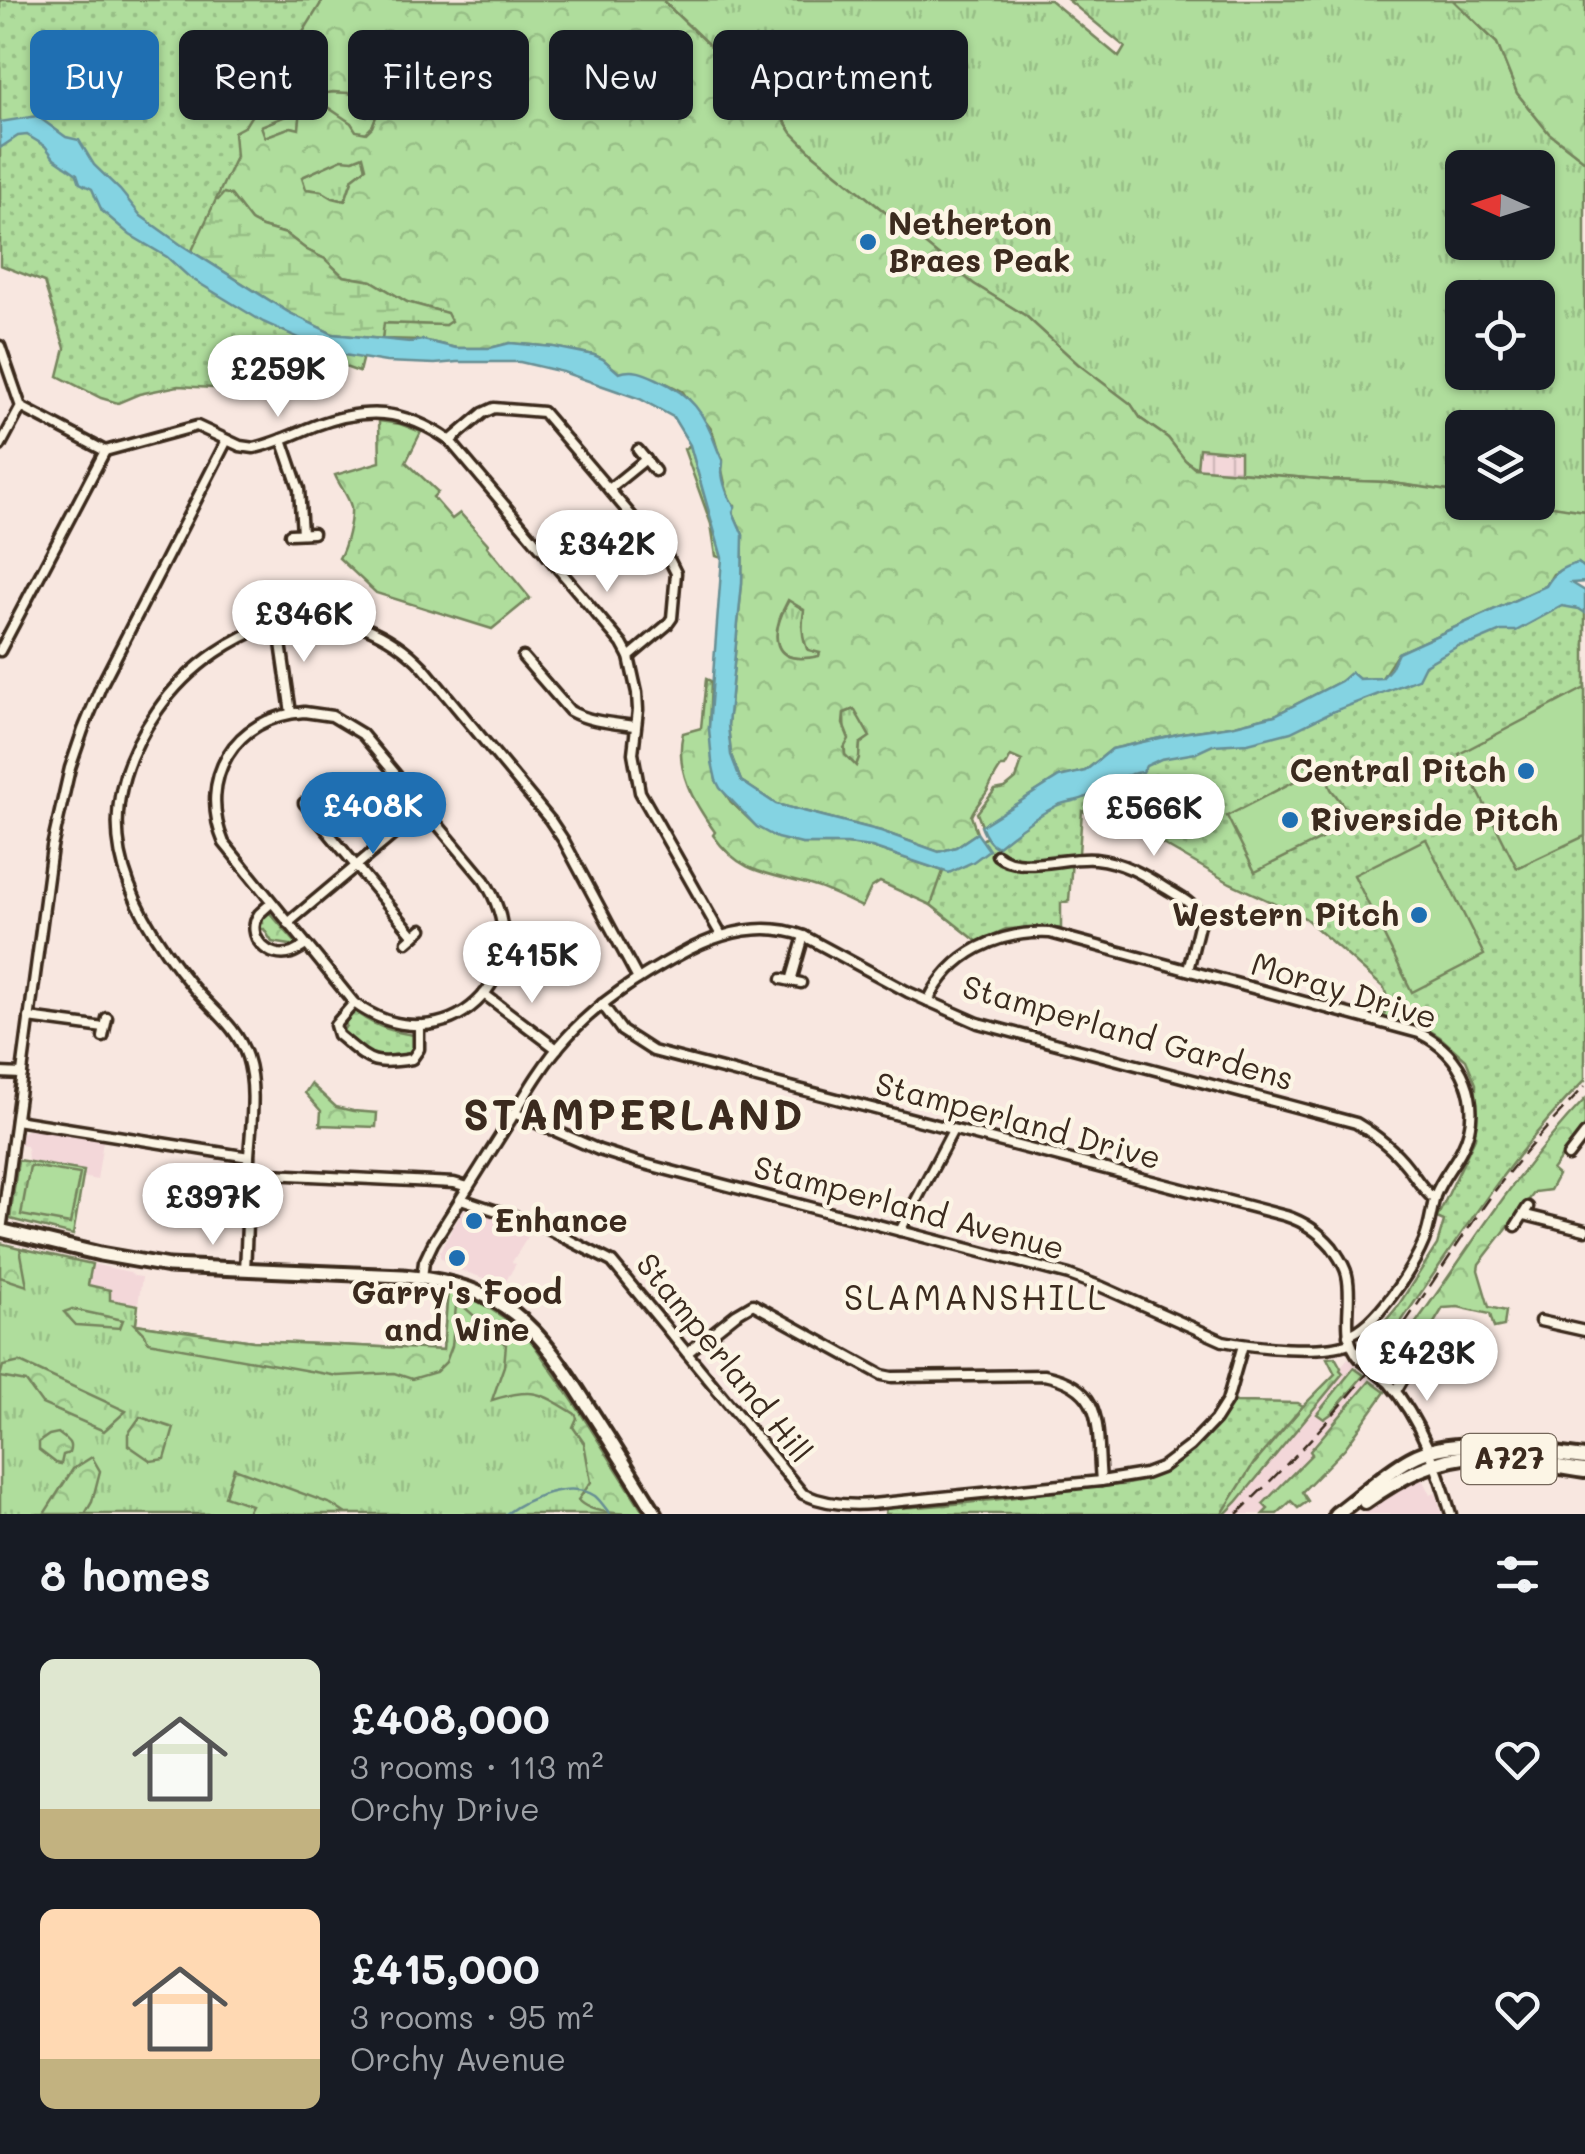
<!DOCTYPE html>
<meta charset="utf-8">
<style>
body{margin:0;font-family:Mali,sans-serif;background:#20242c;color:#f1f3f6;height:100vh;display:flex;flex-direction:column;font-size:38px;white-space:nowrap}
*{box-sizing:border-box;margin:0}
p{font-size:32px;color:#9ea1a6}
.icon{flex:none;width:55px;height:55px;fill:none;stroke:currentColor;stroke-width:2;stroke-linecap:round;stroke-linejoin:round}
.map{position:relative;height:1514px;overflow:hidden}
.sheet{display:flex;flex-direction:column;background:#171b24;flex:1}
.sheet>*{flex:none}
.top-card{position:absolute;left:30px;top:30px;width:1000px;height:90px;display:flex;gap:20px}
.needle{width:65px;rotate:273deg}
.buttons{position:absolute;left:1445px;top:150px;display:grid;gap:20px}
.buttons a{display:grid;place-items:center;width:110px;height:110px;border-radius:15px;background:#171b24;box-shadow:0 2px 8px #0004;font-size:50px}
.price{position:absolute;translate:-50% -85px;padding:0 22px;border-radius:35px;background:#fff;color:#222;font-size:32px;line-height:65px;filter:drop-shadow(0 2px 5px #0008)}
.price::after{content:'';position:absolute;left:50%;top:60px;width:30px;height:22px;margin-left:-15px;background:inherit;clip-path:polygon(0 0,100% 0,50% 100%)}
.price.current{background:#1f6fb2;color:#fff}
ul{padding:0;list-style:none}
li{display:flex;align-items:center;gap:30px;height:250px;padding:0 40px}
li span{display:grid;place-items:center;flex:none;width:280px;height:200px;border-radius:15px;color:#555}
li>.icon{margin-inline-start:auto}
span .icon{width:120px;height:120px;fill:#fffc;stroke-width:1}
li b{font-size:42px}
h2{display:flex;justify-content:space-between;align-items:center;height:120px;padding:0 40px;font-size:42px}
.tag{padding:0 35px;border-radius:15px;background:#171b24;box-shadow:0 2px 8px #0004;font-size:35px;line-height:90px}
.tag.current{background:#1f6fb2;color:#fff}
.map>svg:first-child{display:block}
.built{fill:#f3d7d9}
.industrial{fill:url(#industrial-grid)}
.grass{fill:url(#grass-tufts);stroke:#75845d;stroke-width:2.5;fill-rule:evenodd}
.forest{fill:url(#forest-crowns);stroke:#75845d;stroke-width:2.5;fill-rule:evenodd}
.wetland{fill:url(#wetland-marsh);stroke:#75845d;stroke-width:2.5}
.park{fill:url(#park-dots);stroke:#75845d;stroke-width:2.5}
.garden{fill:#afdd9c;stroke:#75845d;stroke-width:2.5}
.water{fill:#84d3e2;stroke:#678f94;stroke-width:2.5}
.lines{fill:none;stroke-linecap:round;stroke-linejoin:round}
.stream{stroke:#678f94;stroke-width:2.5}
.street-casing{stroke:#3b2a1e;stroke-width:15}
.secondary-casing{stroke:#3b2a1e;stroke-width:19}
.primary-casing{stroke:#3b2a1e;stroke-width:20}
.street{stroke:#fcf5e5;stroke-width:8}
.secondary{stroke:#fcf5e5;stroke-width:11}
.primary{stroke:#fcf5e5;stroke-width:12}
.rail{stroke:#3b2a1e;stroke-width:2.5;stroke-dasharray:15 8;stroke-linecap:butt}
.street-bridge-casing{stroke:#3b2a1e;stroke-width:15;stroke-linecap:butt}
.street-bridge{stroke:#fcf5e5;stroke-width:8}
.poi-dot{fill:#1f6fb2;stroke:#fcf5e5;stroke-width:4}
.labels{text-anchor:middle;stroke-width:9;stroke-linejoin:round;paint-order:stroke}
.shield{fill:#fcf5e5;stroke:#75675a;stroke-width:2.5}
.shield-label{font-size:30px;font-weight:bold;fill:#3b2a1e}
.poi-label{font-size:32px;font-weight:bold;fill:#3b2a1e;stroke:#fcf5e5;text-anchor:start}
.street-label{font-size:32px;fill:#3b2a1e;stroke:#fcf5e5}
.neighbourhood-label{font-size:35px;letter-spacing:2.5px;fill:#3b2a1e;stroke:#fcf5e5}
.district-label{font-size:42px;font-weight:bold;letter-spacing:2.5px;fill:#3b2a1e;stroke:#fcf5e5}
</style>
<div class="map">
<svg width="1585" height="1514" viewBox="0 0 1585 1514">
<defs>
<pattern id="industrial-grid" width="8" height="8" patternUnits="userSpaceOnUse" patternTransform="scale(2.5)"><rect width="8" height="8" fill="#f3d7d9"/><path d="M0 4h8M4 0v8" fill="none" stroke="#d1b9ba"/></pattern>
<pattern id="grass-tufts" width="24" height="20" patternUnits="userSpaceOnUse" patternTransform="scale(2.5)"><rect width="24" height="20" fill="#afdd9c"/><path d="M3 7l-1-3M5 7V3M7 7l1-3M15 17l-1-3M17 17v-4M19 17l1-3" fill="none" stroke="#97be86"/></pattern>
<pattern id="forest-crowns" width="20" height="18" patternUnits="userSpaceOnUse" patternTransform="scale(2.5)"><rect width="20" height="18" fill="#afdd9c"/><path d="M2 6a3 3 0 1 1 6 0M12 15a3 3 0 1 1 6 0" fill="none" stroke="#97be86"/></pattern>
<pattern id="wetland-marsh" width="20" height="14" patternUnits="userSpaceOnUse" patternTransform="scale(2.5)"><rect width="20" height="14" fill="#afdd9c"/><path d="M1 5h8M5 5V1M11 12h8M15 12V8" fill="none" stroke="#97be86"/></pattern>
<pattern id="park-dots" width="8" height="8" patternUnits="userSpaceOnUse" patternTransform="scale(2.5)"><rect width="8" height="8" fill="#afdd9c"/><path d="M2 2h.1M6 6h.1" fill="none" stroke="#97be86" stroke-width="1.8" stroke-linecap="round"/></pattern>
</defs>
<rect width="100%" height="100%" fill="#f8e7e0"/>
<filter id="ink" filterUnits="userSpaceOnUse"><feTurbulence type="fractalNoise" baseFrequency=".01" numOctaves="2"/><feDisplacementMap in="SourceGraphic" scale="20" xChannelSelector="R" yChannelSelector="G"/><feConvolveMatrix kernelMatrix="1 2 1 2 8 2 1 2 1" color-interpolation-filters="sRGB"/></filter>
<g filter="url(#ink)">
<g class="built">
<path d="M30 1129 103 1141 97 1180 83 1177V1171L28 1162 27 1146 20 1145 22 1133Z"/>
<path d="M470 1207 530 1228 531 1232 512 1262 516 1264 504 1284 503 1291 486 1279 451 1267 440 1257V1251L463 1210Z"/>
<path d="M92 1264 130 1272 134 1276 142 1277 138 1305 109 1300 88 1285Z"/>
<path d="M1348 1358 1356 1365 1355 1368 1381 1389 1316 1467 1263 1514H1225L1343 1374 1339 1369Z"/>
<path d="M1422 1479 1430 1495 1436 1493 1442 1514H1364L1393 1493Z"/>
</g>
<path class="industrial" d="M1199 448 1241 452 1240 472 1197 468Z"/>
<g class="grass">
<path d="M662 0H1050L1119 57 1125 47 1068 0H1453L1497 43 1517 93 1549 133 1585 161V511L1527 503 1538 502V428H1462V493L1386 482 1329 480 1240 472V452L1199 448 1197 468 1185 460 1168 438 1141 419 1131 404 1078 364 1026 316 974 284 813 154 792 133 780 113ZM1462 168H1538V242H1462ZM1462 298H1538V372H1462Z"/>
<path d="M333 92 349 93 381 104 372 127 366 133 356 131 319 102 320 94Z"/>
<path d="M303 96 299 129 291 127 265 137 260 126 285 116Z"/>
<path d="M363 156 366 168 353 178 345 201 333 198 321 191 305 189 302 177 342 158 353 160Z"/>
<path d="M690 445 722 558 716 556 711 524 684 449Z"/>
<path d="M789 600 805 610 802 625 807 649 821 653 820 656C770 667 769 635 789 600Z"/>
<path d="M855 709 870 737 860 744 859 758 856 766 845 755 844 713Z"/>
<path d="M20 1248 92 1264 88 1285 110 1290V1300L138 1305 136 1324 253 1341 443 1350 448 1291 478 1301 512 1323 532 1342 575 1404 645 1514H0V1277Z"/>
</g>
<g class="forest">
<path d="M323 0H662L780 114 792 133 813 154 974 284 1026 316 1078 364 1131 404 1141 419 1168 438 1185 460 1194 468 1329 480 1386 482 1462 493V502H1527L1585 511V568L1578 563 1553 574 1546 586 1398 653 1382 678 1359 679 1351 673 1341 681 1275 715 1231 726 1182 733 1112 749 1085 771 1059 777 982 826 977 813 995 790 1005 788 1016 779 1022 761 1011 756 1005 767H1001C995 775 993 780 989 788 984 798 975 806 971 816L977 833 956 847 939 852 881 831 776 804 741 781 731 755 728 725 742 583 743 535 733 512 735 506 730 500 725 484 722 470 723 460 718 451 712 430 682 391 666 383 620 374 603 359 594 355 554 347 510 343 490 348H456L423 340 382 339 383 323 445 325 446 313 407 302 372 281 343 276 325 259 307 250 286 234 262 227 251 221 231 195 219 200 199 199 0 95ZM333 92 349 93 381 104 372 127 366 133 356 131 351 123 320 102V94ZM302 98 299 129 291 127 265 137 261 126 286 116ZM363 156 366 168 353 178 345 201 333 198 321 191 306 189 302 177 342 159 353 160ZM788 600 804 610C802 624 801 637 808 650L820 653 819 656C770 667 769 635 788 600ZM854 709 870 737 860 744 859 758 856 766 845 755 844 748 849 739 843 724 844 713Z"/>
<path d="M1453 0H1585V161L1549 133 1517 93 1497 43Z"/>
<path d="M379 421 400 424 421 432 406 462 438 492 433 497 452 519 460 513 488 544 487 546 530 598 492 629 376 593 339 558C346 547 352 520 351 507 349 497 339 485 335 475L380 462Z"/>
<path d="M706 679 711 681 709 728 716 780 731 802 757 827 802 844H847L872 847 949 873 998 910 1069 901 1061 903 1060 914C1032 924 1005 929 978 942L931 905 880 882 871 888 862 907C845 899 828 890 810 885 767 873 740 874 713 835L715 832C694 803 674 770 683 733L701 728Z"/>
<path d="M268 911 296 943 294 950 290 945 272 942 264 929H258V923H263L262 915Z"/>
<path d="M311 1084 336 1107 353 1111 377 1113 376 1127 320 1125 321 1111 305 1093Z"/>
<path d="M1585 1099V1125L1552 1170 1558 1175 1550 1190 1535 1192 1479 1264 1478 1270 1489 1307 1506 1311 1504 1326 1494 1328 1490 1314 1458 1307 1443 1308 1434 1323 1427 1329 1396 1378 1392 1379 1382 1371C1405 1337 1430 1304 1453 1270 1494 1210 1535 1151 1585 1099Z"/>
<path d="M0 1243 20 1248 27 1286 0 1277Z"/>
<path d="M448 1291 478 1301 512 1323 532 1342 575 1404 645 1514C623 1514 590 1514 578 1500L591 1482 584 1443 573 1427 577 1418 575 1414C540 1392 534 1387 492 1400L504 1366 506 1344 462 1305 456 1306 452 1346 446 1362 436 1372 412 1379 394 1373 337 1376 148 1342 145 1334 135 1324 253 1341 443 1350Z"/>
<path d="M72 1309 123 1320 120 1328 76 1325 64 1312Z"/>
<path d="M1335 1357 1341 1368 1340 1370 1343 1373 1237 1502 1225 1514H1184L1255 1463 1303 1406 1335 1374 1327 1358Z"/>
<path d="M20 1362 126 1411 104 1431 42 1404 26 1382 0 1377 3 1366Z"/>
<path d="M1354 1368 1364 1375 1331 1414 1324 1419 1317 1414Z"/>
<path d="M1370 1381 1385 1392 1345 1448 1302 1492 1308 1501 1298 1508 1291 1501 1277 1514H1263L1268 1509 1263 1504 1312 1454 1310 1451Z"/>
<path d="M140 1417 174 1428 165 1459 151 1461 128 1445V1434Z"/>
<path d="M58 1433C66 1440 73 1442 69 1453L63 1455 61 1464 56 1463 39 1450V1442L49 1435Z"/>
<path d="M92 1457 100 1471 92 1502 85 1514H44L73 1469Z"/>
<path d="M234 1468 331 1504 346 1514H246L251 1505 225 1496Z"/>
</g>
<path class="wetland" d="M224 193 231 195 251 221 262 227 286 234 307 250 325 259 343 276 372 281 407 302 447 313 451 321 445 325 384 323 382 339 333 334 288 312 180 244 199 199 218 200Z"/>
<g class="park">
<path d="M0 0H323L245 126 234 132 236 157 188 259 268 313 364 352 359 372 334 363 310 369 281 382 232 389 178 386 139 394 118 403 101 398 58 376 65 348 44 282 0 265Z"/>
<path d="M1585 600V1080C1501 1163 1441 1268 1372 1363L1360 1351 1398 1306 1437 1245 1444 1221 1437 1218 1475 1138 1476 1084 1466 1060 1440 1037 1427 1029 1384 1017 1388 1000 1384 988 1305 918 1230 883 1154 839 1118 822 1082 811 1079 853 1072 859 1069 901 1061 903V928L1006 929 978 942 931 905 946 863 957 859 1006 822 1138 758 1358 692 1518 613Z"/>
<path d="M353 1010C371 1025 391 1032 414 1035V1053L406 1058H372L341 1033 346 1026 345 1017Z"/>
<path d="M18 1160 84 1171 73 1235 10 1219Z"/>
<path d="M1234 1400 1236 1402 1298 1403 1303 1406 1254 1463 1222 1514H885L886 1508C949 1507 1013 1497 1076 1489 1102 1486 1135 1487 1159 1474 1190 1458 1216 1429 1234 1400Z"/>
</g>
<g class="garden">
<path d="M1585 688V836L1517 868 1459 754Z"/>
<path d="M1322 767 1331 789 1350 814 1351 824 1255 872 1227 816Z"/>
<path d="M1426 839 1484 955 1412 992 1354 875Z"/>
<path d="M30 1166 80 1174 70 1224 21 1215Z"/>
</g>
<g class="water">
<path d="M37 116 66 137 79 140 94 165 120 190 141 216 180 244 288 312 333 334 410 342 423 340 456 348H490L510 343 554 347 594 355 603 359 619 373C633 368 644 373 657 379 692 395 704 412 717 448 718 451 722 459 723 462 723 465 722 467 722 470 722 481 728 498 735 507L733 512 743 535 742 583 728 725 731 755 741 781 776 804 881 831 939 852 956 847 977 833 989 850 973 862 949 873 872 847 847 844H802L777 838 757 827 720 788 716 780 712 762 709 728 722 558 690 445 673 417 640 399 563 372 520 362H457L435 364 386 362 332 353 263 322 189 277 167 257 130 235 102 211 92 189 80 183 77 174 54 158 45 146 27 135 18 136 0 148V122Z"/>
<path d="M1578 563 1585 568V582L1572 583 1585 591V613L1579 609 1562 606 1516 631H1501L1473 643 1458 646 1425 665 1418 679 1332 712 1291 732 1248 743 1213 745 1196 753 1161 759 1146 766 1143 772C1120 774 1106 787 1086 797 1077 802 1065 801 1056 806 1035 817 1015 832 997 847 989 844 984 834 981 826L1059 777 1085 771 1112 749 1182 733 1231 726 1275 715 1341 681 1351 672 1359 679 1382 678 1391 668 1398 653 1546 586C1555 571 1562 567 1578 563Z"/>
</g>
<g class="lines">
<path class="stream" d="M506 1514C526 1499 570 1479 595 1496 600 1500 606 1509 610 1514"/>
<defs>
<g id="street">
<path d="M0 346 21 407 105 451 197 426 240 446 254 448C274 444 294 434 314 426 365 407 404 408 450 441L622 644 629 657 637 693 638 710 633 753 640 792 721 935"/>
<path d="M282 439 299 489 302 533"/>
<path d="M450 441 483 413 494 408 543 412 670 561 676 573 672 618 667 625 629 657"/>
<path d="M0 446 21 407"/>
<path d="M638 450 655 471"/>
<path d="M609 489 646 459"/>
<path d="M290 534 313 533"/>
<path d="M278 622 291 713"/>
<path d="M0 651 105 451"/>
<path d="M523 657 570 711C589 722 614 723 635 726"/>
<path d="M304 712 332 716 362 734 484 880C546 976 445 1069 354 1003L224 843C197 779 234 717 304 712Z"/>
<path d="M304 803 414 936"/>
<path d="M997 855C1019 874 1065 856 1095 859 1122 862 1143 874 1165 888 1178 896 1194 903 1201 917L1188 970"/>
<path d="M271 903C270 904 260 913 259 914 244 936 269 961 292 953 293 953 305 946 306 945"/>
<path d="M288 923 424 809"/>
<path d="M407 942 422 929"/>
<path d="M782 979 801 983"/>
<path d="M791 981 804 936"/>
<path d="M484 994 557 1049"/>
<path d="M928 1001C952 952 997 931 1050 933L1419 1033C1463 1054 1485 1103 1462 1149 1454 1165 1441 1179 1435 1196 1431 1211 1430 1226 1424 1241 1413 1268 1376 1327 1348 1335"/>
<path d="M354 1003 335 1025 338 1035C370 1061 369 1066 412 1059L419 1049V1025"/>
<path d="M602 1004 622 1031 653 1051 1286 1216C1305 1222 1319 1232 1332 1247 1338 1256 1345 1265 1347 1275 1354 1305 1338 1335 1361 1360"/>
<path d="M29 1018 104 1028"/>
<path d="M103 1037 107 1018"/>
<path d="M0 1073 22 1074"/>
<path d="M514 1113 599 1150 637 1162 1069 1275 1102 1287 1223 1341C1254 1347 1320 1354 1349 1343"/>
<path d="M16 1120 249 1157"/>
<path d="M1568 1156 1585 1134"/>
<path d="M249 1173 454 1183 468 1187"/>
<path d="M461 1199 542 1226 612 1262 803 1494C825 1504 849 1506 872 1504L1101 1481 1145 1474 1161 1468 1190 1446 1215 1420 1227 1401 1243 1345"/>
<path d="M1525 1215 1585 1230"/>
<path d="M1516 1226 1528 1207"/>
<path d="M1 1231 52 847 70 768 83 730 102 684 227 440"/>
<path d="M900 1231 953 1130"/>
<path d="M245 1270C247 1232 248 1194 249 1156 251 1124 257 1088 247 1057 237 1026 212 1010 192 986 119 897 86 813 157 711 188 666 239 630 293 619 340 610 391 633 423 667L550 820 564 841 638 979"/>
<path d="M422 1277 424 1262 433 1243C459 1202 485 1160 511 1119 528 1090 545 1061 568 1036 599 1002 639 977 679 955 718 933 761 920 804 936L908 992 978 1023 1356 1123C1376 1135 1393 1148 1407 1166 1416 1178 1423 1190 1434 1199"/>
<path d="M1540 1321 1585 1331"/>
<path d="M1421 1350 1453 1354"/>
<path d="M687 1353 736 1314 753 1304 882 1375 892 1377 1044 1375C1107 1388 1096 1428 1101 1481"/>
<path d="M1389 1383C1420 1419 1438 1469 1451 1514"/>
<path d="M1396 1391 1429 1336"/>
</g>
<path id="secondary" d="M0 1230 100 1254 169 1266 403 1276C506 1285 537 1325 589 1408 612 1443 634 1479 656 1514"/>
<g id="primary">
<path d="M1365 1502C1399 1478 1439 1455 1482 1456 1516 1456 1551 1467 1585 1471"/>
<path d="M1336 1514C1361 1496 1383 1474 1410 1459 1457 1432 1532 1452 1585 1458"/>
</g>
</defs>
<use href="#street" class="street-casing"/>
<use href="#secondary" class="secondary-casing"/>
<use href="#primary" class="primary-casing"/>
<use href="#street" class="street"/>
<use href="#secondary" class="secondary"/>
<use href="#primary" class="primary"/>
<path class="rail" d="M1237 1514C1286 1466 1335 1416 1377 1361 1424 1300 1462 1233 1509 1172 1533 1142 1559 1114 1585 1086"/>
<defs>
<path id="street-bridge" d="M1361 1360 1389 1383"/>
</defs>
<use href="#street-bridge" class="street-bridge-casing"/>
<use href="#street-bridge" class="street-bridge"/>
</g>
</g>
<g class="poi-dot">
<circle cx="868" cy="242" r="10"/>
<circle cx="1526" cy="771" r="10"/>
<circle cx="1290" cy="820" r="10"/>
<circle cx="1419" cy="915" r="10"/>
<circle cx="474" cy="1221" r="10"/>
<circle cx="457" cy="1258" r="10"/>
</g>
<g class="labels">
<rect class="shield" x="1461.5" y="1434" width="95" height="50" rx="8"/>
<g class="shield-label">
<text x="1509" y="1469">A727</text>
</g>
<g class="poi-label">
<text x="888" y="235">Netherton<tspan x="888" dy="37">Braes Peak</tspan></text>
<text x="1506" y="782" text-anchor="end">Central Pitch</text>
<text x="1310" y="831">Riverside Pitch</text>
<text x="1399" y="926" text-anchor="end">Western Pitch</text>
<text x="494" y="1232">Enhance</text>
<text x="457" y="1304" text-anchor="middle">Garry's Food<tspan x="457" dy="37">and Wine</tspan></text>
</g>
<g class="street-label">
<text transform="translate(1344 991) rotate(17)" y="11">Moray Drive</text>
<text transform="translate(1128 1033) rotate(16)" y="11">Stamperland Gardens</text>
<text transform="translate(1018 1121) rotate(15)" y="11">Stamperland Drive</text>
<text transform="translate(909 1208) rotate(15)" y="11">Stamperland Avenue</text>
<text transform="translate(724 1358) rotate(51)" y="11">Stamperland Hill</text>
</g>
<g class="neighbourhood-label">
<text x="976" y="1310">SLAMANSHILL</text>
</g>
<g class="district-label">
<text x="634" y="1130">STAMPERLAND</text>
</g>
</g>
</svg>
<div class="buttons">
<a><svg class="needle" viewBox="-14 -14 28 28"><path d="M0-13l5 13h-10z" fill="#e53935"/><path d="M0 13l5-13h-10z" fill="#9ea1a6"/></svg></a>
<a><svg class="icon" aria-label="locate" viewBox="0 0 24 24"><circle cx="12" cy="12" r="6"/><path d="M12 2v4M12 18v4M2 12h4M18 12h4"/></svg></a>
<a><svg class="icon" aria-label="layers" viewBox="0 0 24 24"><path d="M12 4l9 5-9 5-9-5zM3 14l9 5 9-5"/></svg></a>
</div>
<b class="price" style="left:278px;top:420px">£259K</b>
<b class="price" style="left:607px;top:595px">£342K</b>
<b class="price" style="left:304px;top:665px">£346K</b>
<b class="price current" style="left:373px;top:857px">£408K</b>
<b class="price" style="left:1154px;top:859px">£566K</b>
<b class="price" style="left:532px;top:1006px">£415K</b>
<b class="price" style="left:213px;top:1248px">£397K</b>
<b class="price" style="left:1427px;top:1404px">£423K</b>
<div class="top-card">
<a class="tag current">Buy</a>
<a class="tag">Rent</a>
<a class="tag">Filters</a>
<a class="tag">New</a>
<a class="tag">Apartment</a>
</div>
</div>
<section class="sheet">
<h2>8 homes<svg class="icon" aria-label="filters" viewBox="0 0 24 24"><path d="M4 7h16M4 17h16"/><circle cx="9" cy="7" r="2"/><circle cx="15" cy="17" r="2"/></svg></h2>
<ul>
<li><span style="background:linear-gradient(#dfe7d0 75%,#c2b280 0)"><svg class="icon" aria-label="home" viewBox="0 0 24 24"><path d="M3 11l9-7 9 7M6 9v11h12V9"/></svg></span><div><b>£408,000</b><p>3 rooms · 113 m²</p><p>Orchy Drive</p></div><svg class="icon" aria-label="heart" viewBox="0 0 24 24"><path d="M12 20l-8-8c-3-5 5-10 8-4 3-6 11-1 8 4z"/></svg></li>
<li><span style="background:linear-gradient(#ffd9b3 75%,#c2b280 0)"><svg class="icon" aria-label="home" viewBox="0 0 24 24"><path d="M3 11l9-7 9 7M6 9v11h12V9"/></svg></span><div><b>£415,000</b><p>3 rooms · 95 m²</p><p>Orchy Avenue</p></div><svg class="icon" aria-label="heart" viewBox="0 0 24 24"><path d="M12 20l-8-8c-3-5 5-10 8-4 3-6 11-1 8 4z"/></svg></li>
</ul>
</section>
